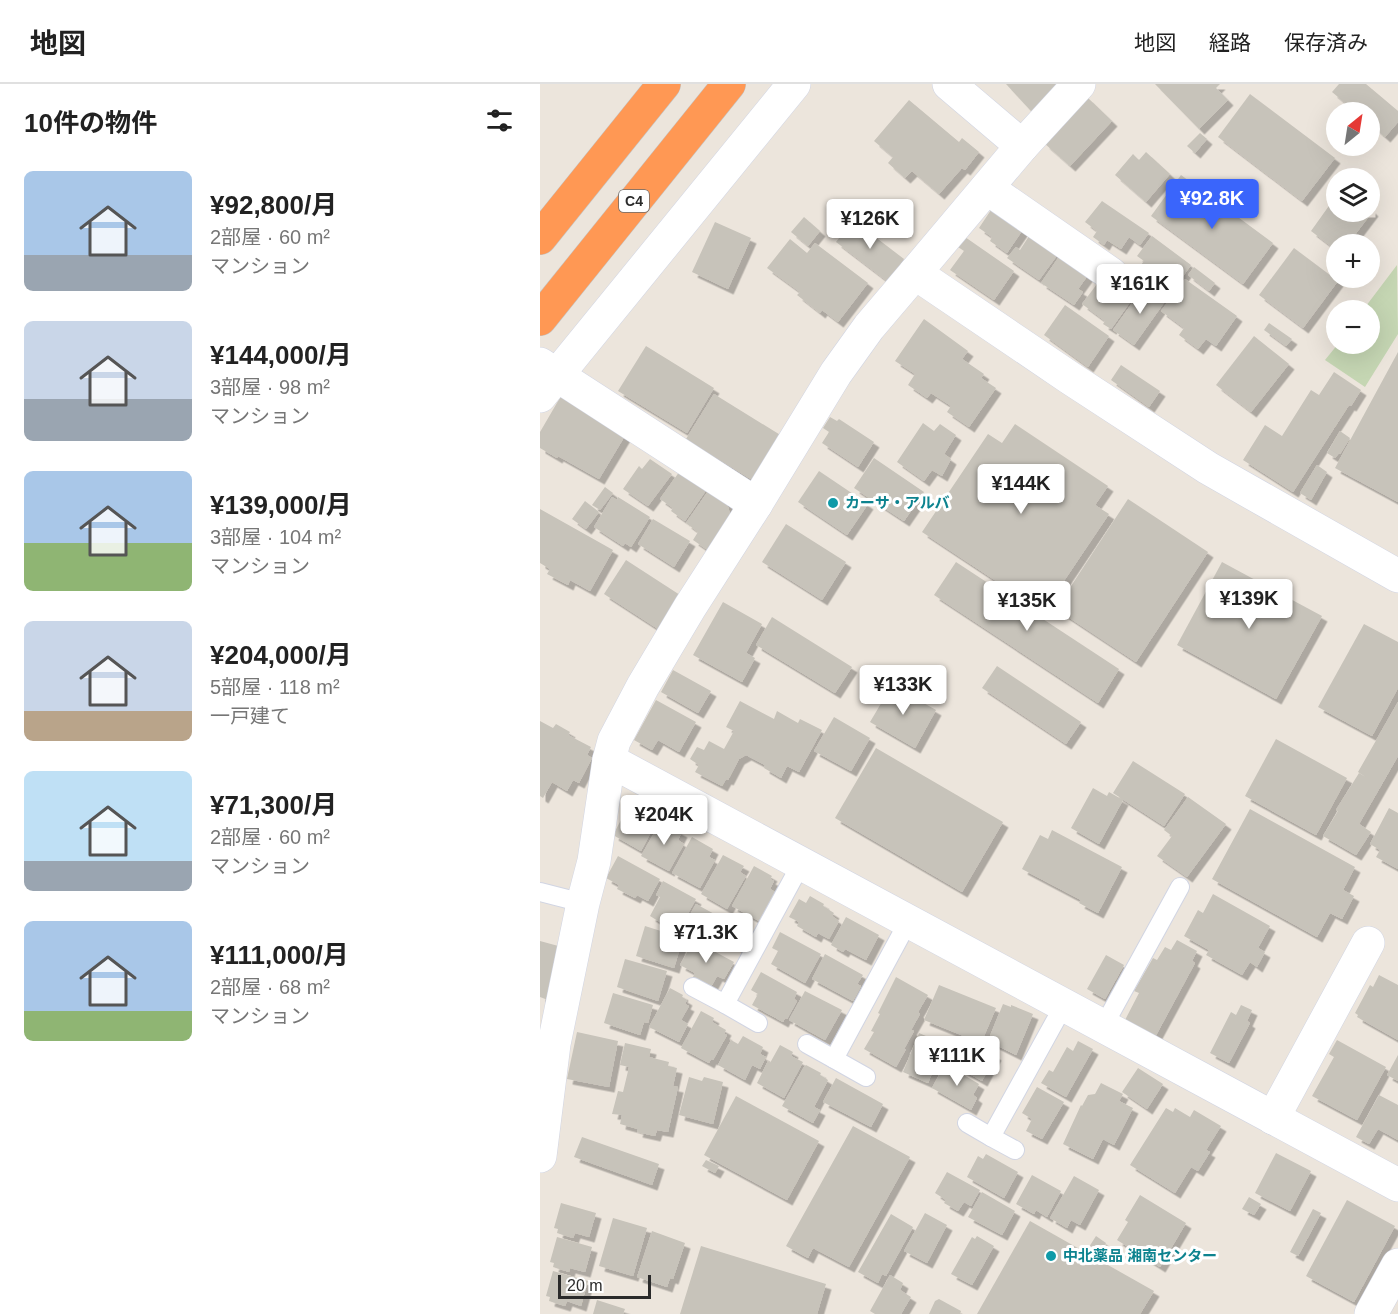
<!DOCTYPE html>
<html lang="ja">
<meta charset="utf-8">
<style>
body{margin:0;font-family:Helvetica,"Noto Sans JP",sans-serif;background:#f2f2f2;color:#222;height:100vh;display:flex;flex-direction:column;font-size:22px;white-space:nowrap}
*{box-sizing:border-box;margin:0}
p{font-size:20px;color:#767676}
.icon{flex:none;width:33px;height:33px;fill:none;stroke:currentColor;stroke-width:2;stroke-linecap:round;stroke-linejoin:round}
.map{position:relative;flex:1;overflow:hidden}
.panel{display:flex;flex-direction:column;background:#fff;width:540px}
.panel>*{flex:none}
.needle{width:39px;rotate:30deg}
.buttons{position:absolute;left:786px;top:18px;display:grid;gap:12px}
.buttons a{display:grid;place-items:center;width:54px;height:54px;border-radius:50%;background:#fff;box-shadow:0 6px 24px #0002;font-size:30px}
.scale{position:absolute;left:18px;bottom:15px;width:93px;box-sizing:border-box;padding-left:6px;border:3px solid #2a2a2a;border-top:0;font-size:16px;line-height:21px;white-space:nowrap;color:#2a2a2a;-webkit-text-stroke:4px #fff;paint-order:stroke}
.price{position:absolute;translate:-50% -51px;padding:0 14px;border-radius:6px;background:#fff;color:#222;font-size:20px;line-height:39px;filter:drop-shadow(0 2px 3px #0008)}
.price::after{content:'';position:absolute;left:50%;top:36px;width:18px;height:14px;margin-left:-9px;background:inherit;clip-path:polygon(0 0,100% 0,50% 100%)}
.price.active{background:#3a65fb;color:#fff}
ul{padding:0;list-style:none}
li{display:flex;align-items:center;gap:18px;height:150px;padding:0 24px}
li span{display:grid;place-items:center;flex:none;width:168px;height:120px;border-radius:9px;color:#555}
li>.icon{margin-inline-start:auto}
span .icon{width:72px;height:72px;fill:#fffc;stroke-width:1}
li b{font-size:26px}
h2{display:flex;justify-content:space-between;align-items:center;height:72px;padding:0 24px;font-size:26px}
header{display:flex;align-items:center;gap:36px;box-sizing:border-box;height:84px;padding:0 30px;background:#fff;border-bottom:2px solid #e0e0e0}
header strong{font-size:28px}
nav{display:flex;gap:33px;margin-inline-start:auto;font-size:21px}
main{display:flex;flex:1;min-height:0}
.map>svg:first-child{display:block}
.cemetery{fill:#c5d6b3}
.building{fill:#c7c3ba;filter:url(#shadow)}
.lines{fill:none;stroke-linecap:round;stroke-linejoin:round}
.lane-casing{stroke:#d1d5e3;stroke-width:20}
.street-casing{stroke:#d1d5e3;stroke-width:34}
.highway-casing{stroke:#c3c3c3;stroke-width:34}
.lane{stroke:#fff;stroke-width:18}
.street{stroke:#fff;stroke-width:33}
.highway{stroke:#ff9854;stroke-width:33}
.culture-dot{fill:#0f9aa8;stroke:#fff;stroke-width:2}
.labels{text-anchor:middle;stroke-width:6;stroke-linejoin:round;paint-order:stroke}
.shield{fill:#fff;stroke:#6a6a6a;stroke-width:1.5}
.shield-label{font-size:14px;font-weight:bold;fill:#2a2a2a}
.culture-label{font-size:15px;font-weight:bold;fill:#0d838f;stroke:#fff;text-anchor:start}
</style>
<header>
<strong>地図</strong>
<nav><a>地図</a><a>経路</a><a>保存済み</a></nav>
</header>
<main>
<section class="panel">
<h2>10件の物件<svg class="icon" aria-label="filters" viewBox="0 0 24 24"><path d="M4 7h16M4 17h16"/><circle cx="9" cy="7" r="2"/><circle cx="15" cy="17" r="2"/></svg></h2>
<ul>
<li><span style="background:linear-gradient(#a9c7e8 70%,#9aa5b1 0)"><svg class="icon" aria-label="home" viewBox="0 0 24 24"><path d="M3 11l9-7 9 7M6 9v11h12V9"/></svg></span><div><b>¥92,800/月</b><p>2部屋 · 60 m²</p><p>マンション</p></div></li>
<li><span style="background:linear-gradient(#c9d6e8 65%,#9aa5b1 0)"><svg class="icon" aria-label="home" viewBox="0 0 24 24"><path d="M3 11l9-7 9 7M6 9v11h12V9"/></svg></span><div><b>¥144,000/月</b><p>3部屋 · 98 m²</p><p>マンション</p></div></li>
<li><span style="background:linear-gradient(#a9c7e8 60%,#8fb573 0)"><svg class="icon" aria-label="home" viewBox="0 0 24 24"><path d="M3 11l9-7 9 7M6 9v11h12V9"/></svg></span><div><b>¥139,000/月</b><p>3部屋 · 104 m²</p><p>マンション</p></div></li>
<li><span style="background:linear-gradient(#c9d6e8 75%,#b9a48a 0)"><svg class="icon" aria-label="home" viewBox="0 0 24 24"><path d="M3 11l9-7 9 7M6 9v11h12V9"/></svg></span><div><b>¥204,000/月</b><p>5部屋 · 118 m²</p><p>一戸建て</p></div></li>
<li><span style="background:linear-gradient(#bfe0f5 75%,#9aa5b1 0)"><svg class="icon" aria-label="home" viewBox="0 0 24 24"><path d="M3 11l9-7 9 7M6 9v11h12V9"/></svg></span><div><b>¥71,300/月</b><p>2部屋 · 60 m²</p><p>マンション</p></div></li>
<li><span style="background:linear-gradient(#a9c7e8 75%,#8fb573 0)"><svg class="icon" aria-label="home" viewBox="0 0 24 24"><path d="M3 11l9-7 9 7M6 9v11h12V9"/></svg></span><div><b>¥111,000/月</b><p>2部屋 · 68 m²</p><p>マンション</p></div></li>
</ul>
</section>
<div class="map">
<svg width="858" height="1230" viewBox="0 0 858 1230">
<defs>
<filter id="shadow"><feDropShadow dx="5.5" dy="5.5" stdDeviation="0" flood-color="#0004"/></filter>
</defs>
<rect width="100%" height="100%" fill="#ece5dc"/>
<path class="cemetery" d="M857 181 858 250 825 303 785 276 798 260H830V226H823Z"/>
<g class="building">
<path d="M466 0H520L491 27Z"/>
<path d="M615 0H680L676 4 688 16 659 45Z"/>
<path d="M799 0H826L858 27V38L845 53 830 40V28H816L792 8Z"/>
<path d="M710 10 795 74 762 117 678 53Z"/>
<path d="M547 13 572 37 530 82 504 59Z"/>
<path d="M369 16 419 58 422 54 439 68 425 86 422 84 399 110 372 87 365 94 348 79 353 73 334 57Z"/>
<path d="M660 49 667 55 655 69 647 62Z"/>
<path d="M606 68 630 90 606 118 575 91 593 70 599 76Z"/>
<path d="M641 91 733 159 703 200 611 132Z"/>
<path d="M796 112V128H830V124L833 127 808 160H796V166L771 147Z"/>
<path d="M562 117 609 149 600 161 589 153 581 165 567 156 564 161 553 153 557 147 545 138Z"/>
<path d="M451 126 486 141 467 169 450 157 452 153 439 144Z"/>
<path d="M264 133 280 147 268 162 251 148Z"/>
<path d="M313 136 364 175 347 197 296 158Z"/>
<path d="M175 138 211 154 188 205 152 188Z"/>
<path d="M493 146 521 166 499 196 467 174 476 163 480 166Z"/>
<path d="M612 152 651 181 634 205 601 181 604 177 597 172Z"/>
<path d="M425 153 474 187 454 216 410 186 424 167 418 163Z"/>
<path d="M250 155 267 169 275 159 328 199 298 238 282 226 280 229 257 211 260 208 227 184Z"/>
<path d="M754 164 798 197 763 244 719 211Z"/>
<path d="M523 167 551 187 538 205 543 208 534 221 501 199Z"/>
<path d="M654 183 675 199 669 207 648 191Z"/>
<path d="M645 195 697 232 676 262 666 255 658 265 639 251 644 244 621 227Z"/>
<path d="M557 200 562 204 564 200 576 205 578 203 593 214 571 245 563 240 565 237 542 220Z"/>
<path d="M605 201 626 216 594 261 573 246Z"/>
<path d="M525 221 569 252 548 283 504 251Z"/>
<path d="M384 235 428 267 422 275 444 290 441 294 456 304 429 343 407 328 411 322 391 309 387 314 368 301 375 290 355 277Z"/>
<path d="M729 239 752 255 746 262 724 246Z"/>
<path d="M714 252 749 280 711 328 676 301Z"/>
<path d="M106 262 174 304 147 349 78 307Z"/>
<path d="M858 268V418L795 384Z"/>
<path d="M581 281 620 307 609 323 571 296Z"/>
<path d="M794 288 821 306 811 322 809 321 753 408 703 376 725 341 742 352 771 306 779 311Z"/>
<path d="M174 310 242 352 214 397 146 355Z"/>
<path d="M21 312 86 350 59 395 18 372 17 374 0 364V348Z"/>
<path d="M290 333 297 337 299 335 334 358 318 383 282 359 289 348 283 344Z"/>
<path d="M383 339 394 347 400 340 416 351 404 370 411 375 402 392 392 386 384 397 357 378Z"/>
<path d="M475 340 568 402 555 421 569 430 503 528 382 448 448 350 462 359Z"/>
<path d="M800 347 810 354 800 370 799 369 795 374 787 369Z"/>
<path d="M334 374 384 408 364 437 314 404Z"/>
<path d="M110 375 132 390 108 422 83 405 99 382 102 385Z"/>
<path d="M777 381 787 388 771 416 760 409Z"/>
<path d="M142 384 169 402 145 437 131 427 133 424 120 415Z"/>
<path d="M279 387 328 420 307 451 258 418Z"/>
<path d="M65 403 73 409 60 426 52 421Z"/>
<path d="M171 403 187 419 190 430 169 467 153 456 158 448 146 439Z"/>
<path d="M72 413 77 416 78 413 110 433 91 463 85 459 83 462 54 443Z"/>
<path d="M588 415 668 468 596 578 516 525Z"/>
<path d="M45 417 59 428 46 445 32 435Z"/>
<path d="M0 425 73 466 50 507 30 496 28 501 7 490 10 485 0 479Z"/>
<path d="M113 435 150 457 134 483 98 460Z"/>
<path d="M246 440 306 478 282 516 222 478Z"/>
<path d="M86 476 140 511 118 545 64 510Z"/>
<path d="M416 478 579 585 558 619 394 511Z"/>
<path d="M682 478 782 532 736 615 637 561Z"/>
<path d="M183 518 222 540 206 569 215 574 202 598 153 571Z"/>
<path d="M232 533 312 583 295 609 216 561Z"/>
<path d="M824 540 858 558V604L832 652 778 623Z"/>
<path d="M457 582 541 638 526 660 442 604Z"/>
<path d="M133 586 171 607 158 629 121 608Z"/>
<path d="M352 601 396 626 375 664 330 638Z"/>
<path d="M116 616 156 638 139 668 118 656 112 666 94 656Z"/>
<path d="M200 617 234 635 237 627 258 639 260 635 282 646 259 688 247 682 241 694 224 684 225 681 206 671 199 675 188 696 186 695 182 702 155 688 159 681 150 675 157 663 164 666 169 657 184 665 194 647 186 643Z"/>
<path d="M858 618V672L819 740 831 748 816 771 783 752 798 727 796 726 819 689 827 694 818 688Z"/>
<path d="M294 633 330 654 311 687 274 667Z"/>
<path d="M0 637 13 644 16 640 30 648 28 651 51 663 47 671 52 674 39 699 33 696 27 707 12 698 3 714 0 712Z"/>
<path d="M736 655 807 694 776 751 705 712Z"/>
<path d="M336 664 463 738 422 808 295 734Z"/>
<path d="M593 677 645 710 624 742 573 709Z"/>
<path d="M553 704 567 712 569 708 583 716 559 760 531 744Z"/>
<path d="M648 713 686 740 647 793 617 772 632 752 624 746Z"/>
<path d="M106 718 122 727 101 767 73 751 88 723 99 729Z"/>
<path d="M849 724 858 729V785L836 773 840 766 830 760Z"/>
<path d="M710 725 815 783 803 806 814 812 802 835 790 829 777 853 672 795Z"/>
<path d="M121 737 142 748 138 756 144 760 129 787 101 772Z"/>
<path d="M512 746 582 783 558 829 539 819 541 816 482 785 500 751 508 755Z"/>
<path d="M152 753 173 765 169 773 175 776 160 804 132 789Z"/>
<path d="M183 771 204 782 200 788 206 792 187 825 161 810Z"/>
<path d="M78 772 120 795 108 817 97 811 95 814 77 805 79 801 66 794Z"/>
<path d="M214 782 232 792 230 795 234 797 230 805 235 808 219 837 192 822Z"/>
<path d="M123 797 156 815 140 844 125 836 123 840 110 832 120 813 116 811Z"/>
<path d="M673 810 730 842 718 864 725 868 717 883 710 878 702 891 666 871 669 866 644 852 658 826 663 829Z"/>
<path d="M270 812 284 820 283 822 294 829 292 832 299 837 289 855 278 849 276 853 257 842 259 838 249 833 259 815 266 819Z"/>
<path d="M156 820 211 850 202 866 178 853 175 859 156 849 159 845 146 838Z"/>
<path d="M306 833 339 851 326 876 305 865 303 868 291 861Z"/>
<path d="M105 842 143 854 134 884 96 872Z"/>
<path d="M240 848 281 870 265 899 231 880 238 867 232 864Z"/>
<path d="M637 856 657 867 652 877 655 879 614 955 584 938 599 909 594 907 613 874 617 876 625 863 631 866Z"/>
<path d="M0 857 22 863 8 916 0 913Z"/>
<path d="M157 858 194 878 184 895 177 892 171 903 153 893 155 889 140 881 150 863 154 865Z"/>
<path d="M285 870 323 891 317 900 321 902 313 917 272 895Z"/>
<path d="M566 871 584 881 565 915 547 905Z"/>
<path d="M85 875 127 887 118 917 77 903Z"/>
<path d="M221 888 257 908 254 915 257 917 247 935 245 934 243 938 212 921 218 910 211 906Z"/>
<path d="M839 891 858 901V956L817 933 818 931 815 929 830 901 833 903Z"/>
<path d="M356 893 388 911 378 928 380 930 371 946 374 947 364 965H366L356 983 324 965 334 948 331 947 340 930 338 929Z"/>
<path d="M399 901 456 924 441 959 384 936Z"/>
<path d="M130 904 143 911 142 913 147 916 145 920 149 922 141 936 148 940 139 958 109 943Z"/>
<path d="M265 907 302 926 285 956 249 936Z"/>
<path d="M73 909 113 921 108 939 104 938 100 951 64 939Z"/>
<path d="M463 920 471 923V921L493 930 476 971 448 957Z"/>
<path d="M701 921 712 926 707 937 710 939 689 979 670 969 691 928 696 931Z"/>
<path d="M161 927 174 934 172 938 186 946 184 950 187 951 173 976 171 975 169 979 141 964Z"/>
<path d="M37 948 78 957 69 1003 27 995Z"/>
<path d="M379 949 404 960 388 999 363 988Z"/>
<path d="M203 952 223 963 220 970 226 973 220 985 212 981 205 996 178 981 191 956 198 960Z"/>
<path d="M415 954 443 969 445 965 456 971 442 997 403 975Z"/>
<path d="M797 956 846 983 817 1036 772 1012 794 973 789 970Z"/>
<path d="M538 957 553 965 526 1013 501 999 509 986 513 988 527 963 533 967Z"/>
<path d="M85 959 111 965 109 973 129 978 128 982 137 984 133 1002 138 1003 128 1048 117 1046 115 1052 97 1048 98 1045 80 1040 82 1031 72 1030 78 1007 83 1008 89 983 80 981Z"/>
<path d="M240 961 253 968 251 972 263 978 244 1014 217 999 228 977 230 979Z"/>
<path d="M858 971V997L847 991Z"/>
<path d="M405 980 439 1000 433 1011 437 1014 431 1026 392 1004Z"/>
<path d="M266 981 281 989 280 991 288 996 274 1023 280 1026 273 1039 242 1022 264 983Z"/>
<path d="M598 984 623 1000 607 1025 582 1008Z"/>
<path d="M149 993 162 997 164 993 183 998 173 1040 139 1031Z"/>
<path d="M296 994 343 1020 331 1043 283 1018Z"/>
<path d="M561 999 583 1010 579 1017 593 1024 574 1061 563 1055 553 1075 523 1060 541 1021 542 1022 548 1011 555 1010Z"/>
<path d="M497 1003 524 1018 502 1055 486 1047 492 1035 482 1029Z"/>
<path d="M839 1011 858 1021V1056L838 1045 829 1060 816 1053Z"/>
<path d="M196 1012 279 1057 247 1116 164 1071Z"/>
<path d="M626 1024 633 1028 635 1024 650 1033 654 1026 681 1042 666 1066 670 1068 658 1087 651 1083 635 1109 590 1081Z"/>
<path d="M313 1042 370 1073 309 1183 273 1164 268 1174 246 1162Z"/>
<path d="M42 1053 119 1080 112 1101 34 1073Z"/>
<path d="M736 1069 771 1087 750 1127 715 1109Z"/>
<path d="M446 1070 478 1088 464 1114 427 1093 438 1072 443 1075Z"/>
<path d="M166 1076 179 1082 175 1089 162 1082Z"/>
<path d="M407 1088 440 1106 431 1122 424 1118 418 1127 404 1119 406 1116 395 1109Z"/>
<path d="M492 1091 521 1107 507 1133 496 1126 494 1130 476 1120Z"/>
<path d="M534 1092 559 1106 540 1141 531 1136 527 1144 510 1134Z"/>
<path d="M442 1108 475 1127 462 1151 428 1133Z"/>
<path d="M600 1111 646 1139 620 1183 577 1156 588 1138 585 1136Z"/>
<path d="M709 1113 721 1120 714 1131 702 1125Z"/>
<path d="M807 1116 855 1142 814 1218 766 1192Z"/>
<path d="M21 1119 56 1129 49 1153 35 1149 33 1154 17 1149 18 1145 14 1144Z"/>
<path d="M773 1125 781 1129 758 1172 750 1168Z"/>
<path d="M385 1129 407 1141 387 1179 364 1167Z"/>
<path d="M351 1130 373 1143 346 1192 342 1190 338 1199 318 1188Z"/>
<path d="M73 1134 107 1144 93 1192 59 1182Z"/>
<path d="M490 1137 614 1207 600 1230H437Z"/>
<path d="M112 1147 145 1159 133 1195 130 1194 127 1203 97 1193Z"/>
<path d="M437 1152 454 1162 432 1201 411 1190 432 1153 435 1155Z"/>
<path d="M556 1152 566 1159 560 1170 549 1163Z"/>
<path d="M17 1153 52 1163 45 1188 30 1184 29 1188 13 1183 14 1179 10 1178Z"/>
<path d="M161 1162 286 1200 277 1230H140Z"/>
<path d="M13 1187 48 1197 41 1222 27 1217 25 1222 9 1217 10 1213 6 1212Z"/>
<path d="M350 1191 363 1199 360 1206 371 1213 361 1230H335L330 1227Z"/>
<path d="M399 1215 421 1227 420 1230H389L395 1217Z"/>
<path d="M57 1216 85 1225 83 1230H53Z"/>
</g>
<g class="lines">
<defs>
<g id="lane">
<path d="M0 808 43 819"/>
<path d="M153 903 185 920 261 780"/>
<path d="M185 920 218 939"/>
<path d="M563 943 640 803"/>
<path d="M267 960 294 975"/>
<path d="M326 993 294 975 368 838"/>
<path d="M427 1039 451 1053 524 921"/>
<path d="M451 1053 475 1066"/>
</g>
<g id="street">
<path d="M409 0 482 62"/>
<path d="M447 104 571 190"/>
<path d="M375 189 530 294 668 384 858 492"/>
<path d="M0 280 216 420"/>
<path d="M0 312 254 0"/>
<path d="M69 676 858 1101"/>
<path d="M733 1034 828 859"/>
<path d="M0 1072 14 960 43 819 54 777 69 676 74 657 103 602 150 523 216 420 296 289 329 243 375 189 482 62 539 0"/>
<path d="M831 1230 858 1181"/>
</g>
<g id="highway">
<path d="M0 154 124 0"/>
<path d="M0 235 189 0"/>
</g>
</defs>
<use href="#lane" class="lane-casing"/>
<use href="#street" class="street-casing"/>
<use href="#highway" class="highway-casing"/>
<use href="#lane" class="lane"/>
<use href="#street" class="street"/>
<use href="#highway" class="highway"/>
</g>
<g class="culture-dot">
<circle cx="293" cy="419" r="6"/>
<circle cx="511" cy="1172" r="6"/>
</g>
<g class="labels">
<rect class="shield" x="79" y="106" width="30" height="22" rx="4.5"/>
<g class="shield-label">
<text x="94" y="122">C4</text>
</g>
<g class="culture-label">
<text x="305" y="424">カーサ・アルバ</text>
<text x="523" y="1177">中北薬品 湘南センター</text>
</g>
</g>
</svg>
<div class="buttons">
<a><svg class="needle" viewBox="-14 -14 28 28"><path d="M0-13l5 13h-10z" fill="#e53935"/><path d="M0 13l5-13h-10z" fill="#767676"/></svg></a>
<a><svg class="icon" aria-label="layers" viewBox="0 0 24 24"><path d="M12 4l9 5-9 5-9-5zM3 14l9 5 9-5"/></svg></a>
<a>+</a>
<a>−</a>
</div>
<div class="scale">20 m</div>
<b class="price active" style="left:672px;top:146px">¥92.8K</b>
<b class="price" style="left:330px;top:166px">¥126K</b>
<b class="price" style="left:600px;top:231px">¥161K</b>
<b class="price" style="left:481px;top:431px">¥144K</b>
<b class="price" style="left:709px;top:546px">¥139K</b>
<b class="price" style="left:487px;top:548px">¥135K</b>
<b class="price" style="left:363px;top:632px">¥133K</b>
<b class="price" style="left:124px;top:762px">¥204K</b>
<b class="price" style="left:166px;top:880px">¥71.3K</b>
<b class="price" style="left:417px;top:1003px">¥111K</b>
</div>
</main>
